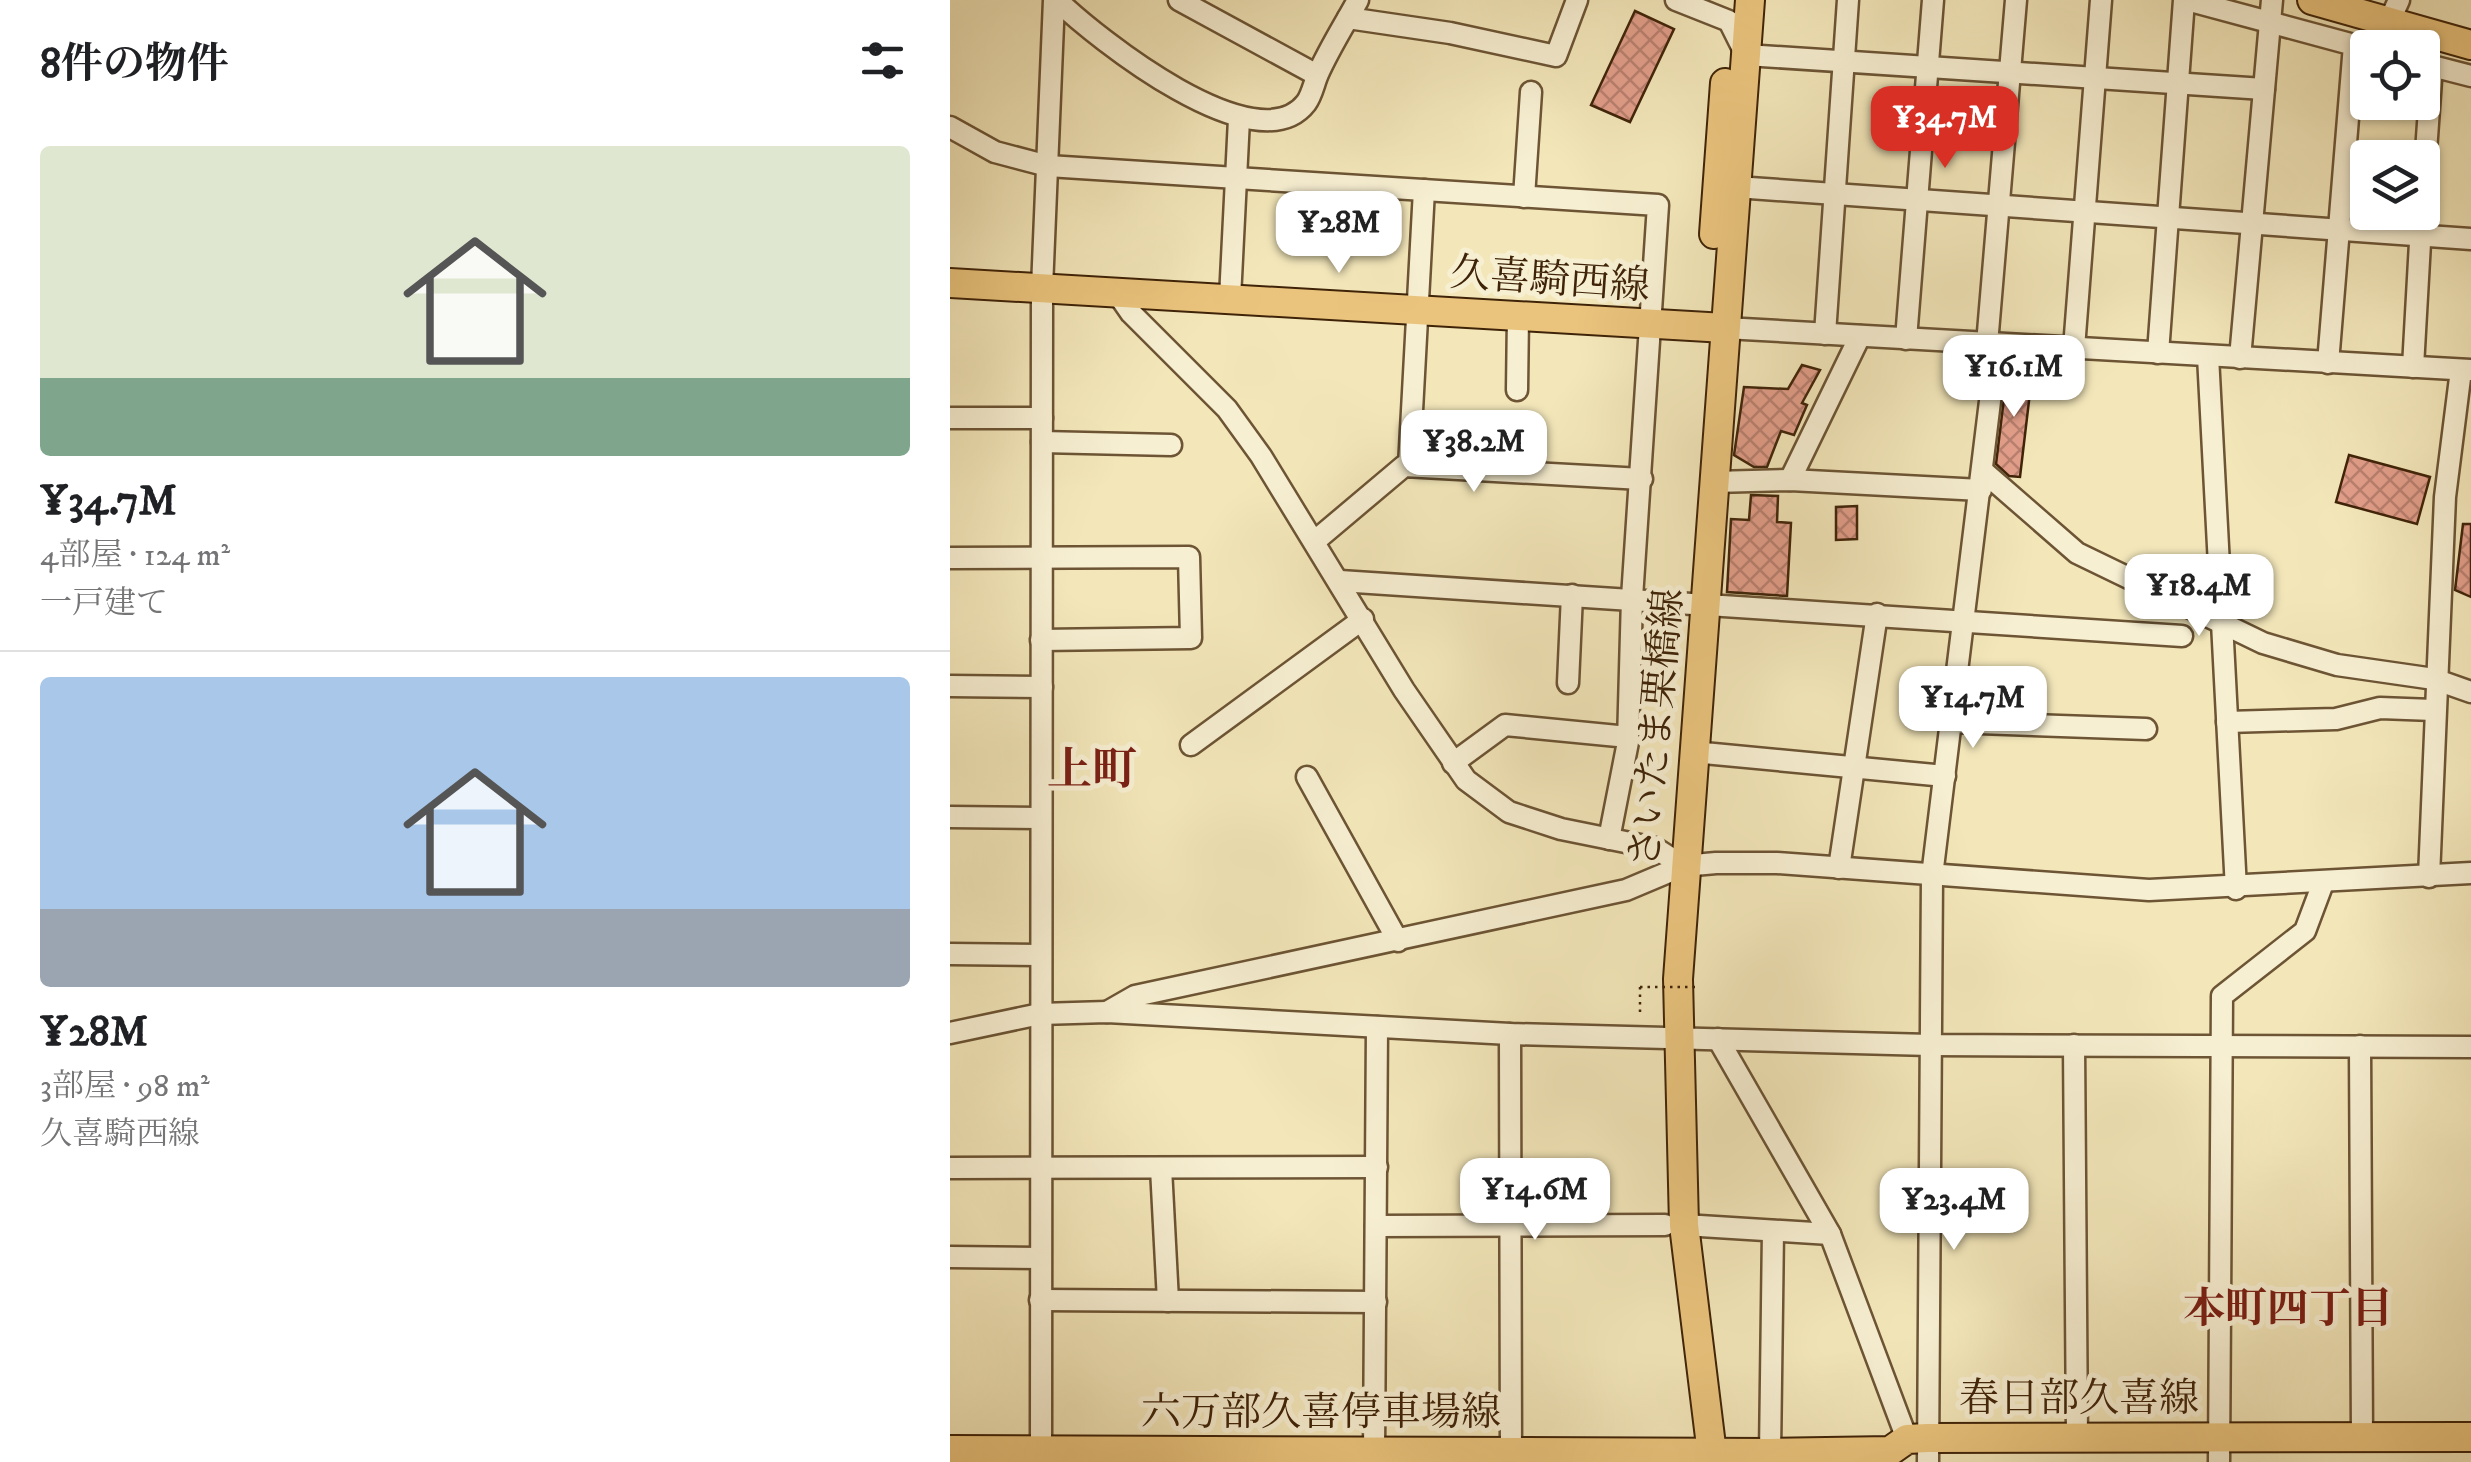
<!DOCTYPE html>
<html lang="ja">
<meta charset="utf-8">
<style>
body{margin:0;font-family:"IM FELL DW Pica","Noto Serif JP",serif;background:#f6f6f6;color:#202124;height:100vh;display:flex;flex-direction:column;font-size:38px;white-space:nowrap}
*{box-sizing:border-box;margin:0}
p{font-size:32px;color:#757577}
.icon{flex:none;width:55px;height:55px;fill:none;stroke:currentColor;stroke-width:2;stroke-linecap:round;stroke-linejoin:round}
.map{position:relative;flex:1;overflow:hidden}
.sheet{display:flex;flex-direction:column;background:#fff;width:950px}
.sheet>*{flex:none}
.tools{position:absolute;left:1400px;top:30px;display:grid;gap:20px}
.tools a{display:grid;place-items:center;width:90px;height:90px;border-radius:10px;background:#fff;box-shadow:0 2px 8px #0004;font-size:50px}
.price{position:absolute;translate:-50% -85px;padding:0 22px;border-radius:20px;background:#fff;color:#222;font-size:32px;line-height:65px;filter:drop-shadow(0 2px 5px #0008)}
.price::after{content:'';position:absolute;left:50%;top:60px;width:30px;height:22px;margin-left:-15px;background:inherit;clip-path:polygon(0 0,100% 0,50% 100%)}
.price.on{background:#d93025;color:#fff}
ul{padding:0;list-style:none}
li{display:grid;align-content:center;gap:20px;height:530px;padding:0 40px}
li+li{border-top:2px solid #e0e0e0}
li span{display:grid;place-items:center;height:310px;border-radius:10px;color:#555}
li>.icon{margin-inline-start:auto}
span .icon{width:180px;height:180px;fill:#fffc;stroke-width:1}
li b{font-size:42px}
h2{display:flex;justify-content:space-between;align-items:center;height:120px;padding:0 40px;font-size:42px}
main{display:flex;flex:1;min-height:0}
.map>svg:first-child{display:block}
.building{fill:url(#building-cross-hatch);stroke:#3f2308;stroke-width:2.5}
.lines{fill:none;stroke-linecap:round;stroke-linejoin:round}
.minor-casing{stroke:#6c5434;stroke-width:25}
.major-casing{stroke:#3f2308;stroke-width:32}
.path{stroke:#3f2308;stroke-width:2.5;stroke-dasharray:2.5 5;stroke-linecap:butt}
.minor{stroke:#f7efd2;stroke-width:20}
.major{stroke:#eac47d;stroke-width:28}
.path-bridge{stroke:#3f2308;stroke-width:2.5;stroke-dasharray:2.5 5;stroke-linecap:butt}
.labels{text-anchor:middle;stroke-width:10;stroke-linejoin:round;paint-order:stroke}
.street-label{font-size:40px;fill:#3f2308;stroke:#f7efd2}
.neighbourhood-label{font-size:42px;font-weight:bold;fill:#7a1f14;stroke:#f7efd2}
.quarter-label{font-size:45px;font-weight:bold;fill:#7a1f14;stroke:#f7efd2}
</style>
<main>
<section class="sheet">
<h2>8件の物件<svg class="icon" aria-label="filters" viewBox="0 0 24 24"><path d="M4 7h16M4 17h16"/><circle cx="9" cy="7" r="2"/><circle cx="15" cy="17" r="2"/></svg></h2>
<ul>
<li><span style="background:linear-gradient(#dfe7d0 75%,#7fa58c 0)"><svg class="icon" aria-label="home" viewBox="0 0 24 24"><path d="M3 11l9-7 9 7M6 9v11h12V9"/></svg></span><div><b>¥34.7M</b><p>4部屋 · 124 m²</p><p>一戸建て</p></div></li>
<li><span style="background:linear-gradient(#a9c7e8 75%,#9aa5b1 0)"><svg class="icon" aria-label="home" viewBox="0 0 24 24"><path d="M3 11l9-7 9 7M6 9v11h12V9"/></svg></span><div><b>¥28M</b><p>3部屋 · 98 m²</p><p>久喜騎西線</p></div></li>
</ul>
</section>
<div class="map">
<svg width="1521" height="1462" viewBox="0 0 1521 1462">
<defs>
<pattern id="building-cross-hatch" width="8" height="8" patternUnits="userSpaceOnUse" patternTransform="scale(2.5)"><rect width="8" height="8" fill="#e29e8a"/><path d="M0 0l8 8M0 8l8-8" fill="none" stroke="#b9806f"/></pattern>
</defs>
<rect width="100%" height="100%" fill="#f3e7ba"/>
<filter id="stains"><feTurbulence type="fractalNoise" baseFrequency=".002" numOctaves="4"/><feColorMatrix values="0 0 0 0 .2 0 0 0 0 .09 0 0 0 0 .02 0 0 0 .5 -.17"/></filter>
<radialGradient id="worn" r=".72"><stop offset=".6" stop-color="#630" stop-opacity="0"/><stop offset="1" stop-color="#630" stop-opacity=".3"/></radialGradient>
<g class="building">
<path d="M685 11 724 29 680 122 641 105Z"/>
<path d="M852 365 870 370 852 403 857 405 844 435 831 431 817 467H804L784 455 794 387 838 389Z"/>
<path d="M1058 365 1083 367 1070 477 1059 476 1046 464Z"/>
<path d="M1399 455 1480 477 1467 524 1386 502Z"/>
<path d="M801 495 828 496 827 522 841 523 837 596 777 592 781 519 799 520Z"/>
<path d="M907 506V539L886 540V507Z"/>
<path d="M1513 524H1521V597L1505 590Z"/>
</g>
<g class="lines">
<defs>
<g id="minor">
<path d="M107 0C146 38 307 166 356 103 362 95 364 83 368 74 379 49 395 24 408 0"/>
<path d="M229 0 367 75"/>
<path d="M726 0 779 21 796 55 1314 89"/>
<path d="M1237 0 1404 45 1378 363"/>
<path d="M398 18 500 33 606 56 627 0"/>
<path d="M1439 22 1449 0"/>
<path d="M0 127 45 152 98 166 708 205 682 598 678 742 659 839"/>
<path d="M786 187 1521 239"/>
<path d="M574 197 581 92"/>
<path d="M1472 209 1482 66 1521 76"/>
<path d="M165 290 181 313 277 409 311 456 454 690 516 780 559 812 611 829 705 848 733 866"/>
<path d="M280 298 289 119"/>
<path d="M775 328 1521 370"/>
<path d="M875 334 898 0"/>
<path d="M956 339 983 0"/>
<path d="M1037 344 1066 0"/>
<path d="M1124 348 1151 0"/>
<path d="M1208 353 1234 0"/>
<path d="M1258 356 1286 889"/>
<path d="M1290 358 1322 0"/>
<path d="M1463 367 1471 225"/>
<path d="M567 390 568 316"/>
<path d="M0 418H92"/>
<path d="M92 442 221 445"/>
<path d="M459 466 474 190"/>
<path d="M1034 472 1127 553 1313 643 1387 665 1484 679 1521 692"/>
<path d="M840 480 910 336"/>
<path d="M764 482 840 480 1031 490"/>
<path d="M365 541 454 466 692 479"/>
<path d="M0 558 239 557 241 638 91 640"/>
<path d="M390 581 1232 636"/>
<path d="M618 683 622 595"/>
<path d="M0 686 92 687"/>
<path d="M1001 722 1196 729"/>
<path d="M1277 722 1386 719 1430 708 1483 710"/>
<path d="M241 745 413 619"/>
<path d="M743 752 995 776"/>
<path d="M503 763 555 725 678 737"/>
<path d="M357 777 448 941"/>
<path d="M0 817 90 818"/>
<path d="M889 868 927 614"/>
<path d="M1479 877 1495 497 1511 370"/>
<path d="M0 954 90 955"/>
<path d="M157 1012 185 996 676 890 733 866 766 863H827L1199 890 1521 873"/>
<path d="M0 1033 90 1014 157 1012 560 1034 980 1045 1521 1047"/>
<path d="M560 1034 561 1462"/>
<path d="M768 1039 880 1234 957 1439"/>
<path d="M1124 1045 1127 1437"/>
<path d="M1410 1046 1412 1437"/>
<path d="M0 1168 427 1167"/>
<path d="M211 1168 218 1301"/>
<path d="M734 1225 880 1234"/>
<path d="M426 1226 715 1225"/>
<path d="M0 1257 90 1258"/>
<path d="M90 1300 426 1302"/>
<path d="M91 1450 92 288 104 0"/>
<path d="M424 1452 427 1027"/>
<path d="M820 1453 823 1231"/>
<path d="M978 1462 982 876 1047 344"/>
<path d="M1269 1462 1272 996 1355 931 1373 883"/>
</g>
<g id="major">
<path d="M1362 0 1521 45"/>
<path d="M764 234 775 83"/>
<path d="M0 283 775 328"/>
<path d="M0 1450 820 1453 940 1451 957 1439 978 1438 1521 1437"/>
<path d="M763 1462 734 1225 728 979 800 0"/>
</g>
</defs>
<use href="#minor" class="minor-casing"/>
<use href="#major" class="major-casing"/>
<path class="path" d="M690 987V1016"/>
<use href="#minor" class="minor"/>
<use href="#major" class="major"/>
<path class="path-bridge" d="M690 987H750"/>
</g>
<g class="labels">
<g class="street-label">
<text transform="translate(600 278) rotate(4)" y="14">久喜騎西線</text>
<text transform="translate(705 728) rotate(-85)" y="14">さいたま栗橋線</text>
<text x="1129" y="1411">春日部久喜線</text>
<text x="371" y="1425">六万部久喜停車場線</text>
</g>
<g class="neighbourhood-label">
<text x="1338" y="1322">本町四丁目</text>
</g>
<g class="quarter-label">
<text x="142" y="784">上町</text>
</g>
</g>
<rect width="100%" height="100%" filter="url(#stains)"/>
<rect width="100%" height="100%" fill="url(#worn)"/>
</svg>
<div class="tools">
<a><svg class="icon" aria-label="locate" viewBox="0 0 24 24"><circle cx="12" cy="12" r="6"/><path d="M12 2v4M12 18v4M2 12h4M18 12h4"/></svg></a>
<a><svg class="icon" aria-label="layers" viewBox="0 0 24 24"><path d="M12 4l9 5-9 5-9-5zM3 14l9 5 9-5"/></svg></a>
</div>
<b class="price on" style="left:995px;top:171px">¥34.7M</b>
<b class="price" style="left:389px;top:276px">¥28M</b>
<b class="price" style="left:1064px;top:420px">¥16.1M</b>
<b class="price" style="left:524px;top:495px">¥38.2M</b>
<b class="price" style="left:1249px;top:639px">¥18.4M</b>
<b class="price" style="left:1023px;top:751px">¥14.7M</b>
<b class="price" style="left:585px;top:1243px">¥14.6M</b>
<b class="price" style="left:1004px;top:1253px">¥23.4M</b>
</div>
</main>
